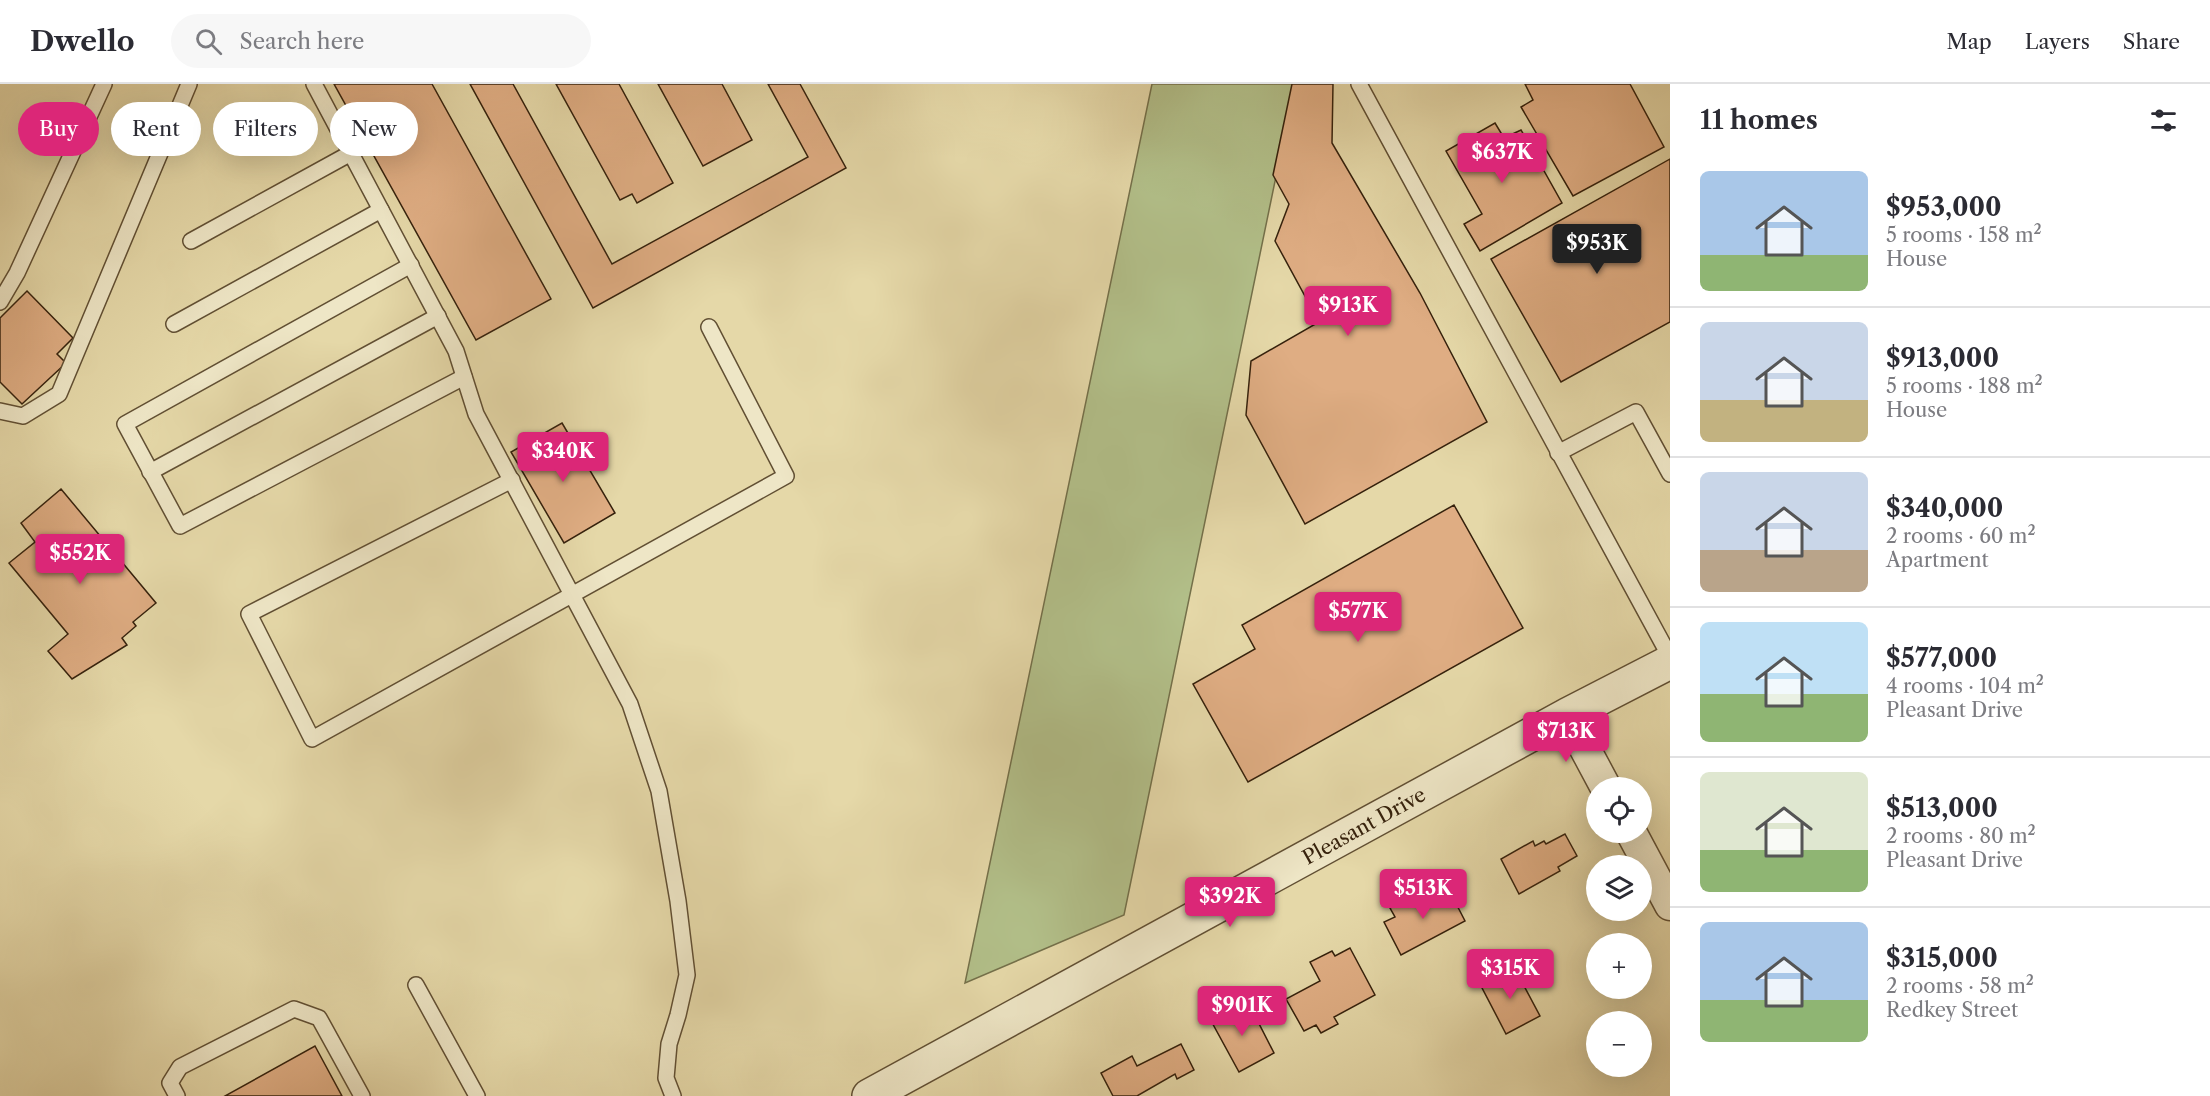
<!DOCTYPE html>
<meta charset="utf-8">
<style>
body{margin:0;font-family:"Libre Caslon Text",serif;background:#f7f7f7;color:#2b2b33;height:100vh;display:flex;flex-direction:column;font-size:22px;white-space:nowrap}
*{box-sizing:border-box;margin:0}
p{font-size:20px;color:#7c7c81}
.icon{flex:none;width:33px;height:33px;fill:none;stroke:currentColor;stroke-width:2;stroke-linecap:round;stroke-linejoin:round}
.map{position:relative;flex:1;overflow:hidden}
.panel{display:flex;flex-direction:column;background:#fff;width:540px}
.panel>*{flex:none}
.hud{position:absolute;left:18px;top:18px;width:570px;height:54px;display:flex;gap:12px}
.tools{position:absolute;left:1586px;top:693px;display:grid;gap:12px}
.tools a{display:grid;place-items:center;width:66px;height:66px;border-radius:50%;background:#fff;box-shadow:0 6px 24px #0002;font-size:30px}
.price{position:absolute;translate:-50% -51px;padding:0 14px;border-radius:6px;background:#db2777;color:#fff;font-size:20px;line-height:39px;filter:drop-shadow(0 2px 3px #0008)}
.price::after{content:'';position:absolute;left:50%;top:36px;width:18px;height:14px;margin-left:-9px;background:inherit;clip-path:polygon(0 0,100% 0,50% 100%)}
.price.active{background:#222;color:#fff}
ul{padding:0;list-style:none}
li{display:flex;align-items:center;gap:18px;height:150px;padding:0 30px}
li+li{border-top:2px solid #e1e1e2}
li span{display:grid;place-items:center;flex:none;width:168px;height:120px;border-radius:9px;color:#555}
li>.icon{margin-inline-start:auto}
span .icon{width:72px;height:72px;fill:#fffc;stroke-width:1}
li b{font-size:26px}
h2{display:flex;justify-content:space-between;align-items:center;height:72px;padding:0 30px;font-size:26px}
.chip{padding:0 21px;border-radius:27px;background:#fff;box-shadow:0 6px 24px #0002;font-size:21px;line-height:54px}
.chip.active{background:#db2777;color:#fff}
header{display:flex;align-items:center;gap:36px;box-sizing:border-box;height:84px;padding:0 30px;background:#fff;border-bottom:2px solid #e1e1e2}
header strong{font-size:28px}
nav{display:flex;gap:33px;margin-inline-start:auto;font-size:21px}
.search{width:420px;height:54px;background:#f7f7f7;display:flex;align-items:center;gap:15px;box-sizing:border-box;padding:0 21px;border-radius:33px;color:#7c7c81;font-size:22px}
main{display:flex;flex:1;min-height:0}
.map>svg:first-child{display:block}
.green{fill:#b2bf89;stroke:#74704a;stroke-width:1.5}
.building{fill:#dfad83;stroke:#35210c;stroke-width:1.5}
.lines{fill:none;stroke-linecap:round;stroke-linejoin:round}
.service-casing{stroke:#614f33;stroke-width:18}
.minor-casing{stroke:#614f33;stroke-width:33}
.tertiary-casing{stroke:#614f33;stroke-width:36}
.service{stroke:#eee6c6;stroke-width:15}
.minor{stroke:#eee6c6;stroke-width:30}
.tertiary{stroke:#eee6c6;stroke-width:33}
.labels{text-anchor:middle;stroke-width:6;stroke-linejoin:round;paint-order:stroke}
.street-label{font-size:20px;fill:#35210c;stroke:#eee6c6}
</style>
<header>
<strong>Dwello</strong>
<div class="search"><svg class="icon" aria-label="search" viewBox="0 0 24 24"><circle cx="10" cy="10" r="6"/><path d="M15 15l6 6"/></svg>Search here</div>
<nav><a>Map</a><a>Layers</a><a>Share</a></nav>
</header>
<main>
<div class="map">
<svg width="1670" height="1012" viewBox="0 0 1670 1012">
<rect width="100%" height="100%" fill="#e5d8a8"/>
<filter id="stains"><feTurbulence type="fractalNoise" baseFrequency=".00333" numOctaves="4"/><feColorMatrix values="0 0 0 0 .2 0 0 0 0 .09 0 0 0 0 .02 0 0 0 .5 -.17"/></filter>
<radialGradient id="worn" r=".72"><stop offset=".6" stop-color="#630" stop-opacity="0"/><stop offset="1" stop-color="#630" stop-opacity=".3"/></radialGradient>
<path class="green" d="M1152 0H1295L1124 831 965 899Z"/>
<g class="building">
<path d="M334 0H432L551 215 476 256Z"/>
<path d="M470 0H513L612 180 808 73 768 0H800L846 84 593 224Z"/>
<path d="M556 0H619L673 99 637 119 632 110 620 116Z"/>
<path d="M658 0H722L752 56 703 82Z"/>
<path d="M1292 0H1333L1332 59 1420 209 1487 338 1305 440 1246 331 1251 277 1319 238 1275 157 1289 120 1273 91Z"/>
<path d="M1525 0H1630L1664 63 1573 112 1521 23 1533 16Z"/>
<path d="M1495 39 1504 54 1521 46 1562 119 1480 167 1464 140 1482 130 1446 67Z"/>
<path d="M1670 75V238L1561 298 1491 175Z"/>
<path d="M27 207 73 254 57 270 66 279 22 320 0 298V234Z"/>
<path d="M562 339 615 429 564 459 511 368Z"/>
<path d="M61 405 156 519 133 538 136 542 122 554 127 561 72 595 48 567 68 550 9 479 35 458 21 439Z"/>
<path d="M1454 421 1523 544 1248 698 1193 600 1255 565 1242 541Z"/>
<path d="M1565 750 1577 772 1558 783 1560 787 1519 810 1501 775 1533 757 1535 762 1544 757 1546 760Z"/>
<path d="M1448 804 1465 837 1401 871 1384 838 1395 833 1390 824 1416 810 1421 819Z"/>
<path d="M1350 864 1375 911 1334 933 1338 940 1321 949 1316 941 1304 947 1286 915 1320 897 1310 878 1332 867 1335 872Z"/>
<path d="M1514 883 1540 932 1506 950 1480 900Z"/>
<path d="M1226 924 1229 929 1237 924 1240 929 1251 924 1274 969 1239 988 1209 933Z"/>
<path d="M1181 960 1194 986 1177 995 1175 990 1137 1012H1113L1101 989 1132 972 1137 982Z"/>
<path d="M315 962 342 1012H225Z"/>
</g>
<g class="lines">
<defs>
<g id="service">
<path d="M314 0 456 267 476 330 630 620 659 707 678 817 687 891 678 931 669 960 666 994 673 1012"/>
<path d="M1359 0 1670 573"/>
<path d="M191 157 351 69"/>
<path d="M411 181 125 340 180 442 464 293"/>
<path d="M0 218 17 189 104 0"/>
<path d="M174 240 381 126"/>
<path d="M0 327 23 332 59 310 189 0"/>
<path d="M1558 369 1636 328 1670 390"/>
<path d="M150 388 438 232"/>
<path d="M512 396 249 530 312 655 786 392 709 243"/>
<path d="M416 901 477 1012"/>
<path d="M177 1012 170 999 180 983 294 925 319 934 362 1012"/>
</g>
<g id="minor">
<path d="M1567 631 1606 704"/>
<path d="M1631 748 1670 821"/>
</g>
<path id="tertiary" d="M869 1012 1567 631 1670 578"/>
</defs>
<use href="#service" class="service-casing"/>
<use href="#minor" class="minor-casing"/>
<use href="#tertiary" class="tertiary-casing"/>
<use href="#service" class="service"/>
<use href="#minor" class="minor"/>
<use href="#tertiary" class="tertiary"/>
</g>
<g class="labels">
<g class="street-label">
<text transform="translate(1364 742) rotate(-29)" y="7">Pleasant Drive</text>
</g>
</g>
<rect width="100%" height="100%" filter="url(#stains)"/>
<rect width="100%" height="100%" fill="url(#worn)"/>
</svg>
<div class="tools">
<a><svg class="icon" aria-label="locate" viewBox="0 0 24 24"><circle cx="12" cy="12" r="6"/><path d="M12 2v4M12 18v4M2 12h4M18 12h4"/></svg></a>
<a><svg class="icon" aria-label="layers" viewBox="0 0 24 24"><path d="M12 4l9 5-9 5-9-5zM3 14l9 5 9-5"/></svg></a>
<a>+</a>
<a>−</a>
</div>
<b class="price" style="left:1502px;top:100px">$637K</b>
<b class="price active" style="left:1597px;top:191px">$953K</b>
<b class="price" style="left:1348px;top:253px">$913K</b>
<b class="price" style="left:563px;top:399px">$340K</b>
<b class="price" style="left:80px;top:501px">$552K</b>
<b class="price" style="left:1358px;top:559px">$577K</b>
<b class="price" style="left:1566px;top:679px">$713K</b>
<b class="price" style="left:1423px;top:836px">$513K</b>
<b class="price" style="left:1230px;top:844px">$392K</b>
<b class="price" style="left:1510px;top:916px">$315K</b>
<b class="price" style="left:1242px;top:953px">$901K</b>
<div class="hud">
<a class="chip active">Buy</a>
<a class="chip">Rent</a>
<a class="chip">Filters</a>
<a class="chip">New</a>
</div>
</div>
<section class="panel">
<h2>11 homes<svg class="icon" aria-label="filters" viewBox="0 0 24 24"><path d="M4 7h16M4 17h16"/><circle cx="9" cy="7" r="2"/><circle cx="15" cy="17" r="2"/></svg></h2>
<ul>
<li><span style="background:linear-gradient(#a9c7e8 70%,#8fb573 0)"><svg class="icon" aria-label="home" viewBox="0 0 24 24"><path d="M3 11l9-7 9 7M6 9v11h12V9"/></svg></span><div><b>$953,000</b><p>5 rooms · 158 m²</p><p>House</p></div></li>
<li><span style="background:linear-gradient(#c9d6e8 65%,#c2b280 0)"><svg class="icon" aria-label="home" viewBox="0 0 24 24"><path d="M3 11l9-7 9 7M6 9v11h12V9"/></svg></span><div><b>$913,000</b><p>5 rooms · 188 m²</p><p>House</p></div></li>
<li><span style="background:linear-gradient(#c9d6e8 65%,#b9a48a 0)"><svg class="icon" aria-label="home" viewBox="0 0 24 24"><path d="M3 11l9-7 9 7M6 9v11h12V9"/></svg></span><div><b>$340,000</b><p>2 rooms · 60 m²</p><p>Apartment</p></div></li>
<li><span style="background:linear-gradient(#bfe0f5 60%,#8fb573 0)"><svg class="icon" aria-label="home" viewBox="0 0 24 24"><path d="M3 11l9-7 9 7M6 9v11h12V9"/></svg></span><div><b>$577,000</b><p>4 rooms · 104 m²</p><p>Pleasant Drive</p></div></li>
<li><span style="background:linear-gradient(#dfe7d0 65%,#8fb573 0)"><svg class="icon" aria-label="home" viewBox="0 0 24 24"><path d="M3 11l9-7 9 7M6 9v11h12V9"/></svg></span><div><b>$513,000</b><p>2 rooms · 80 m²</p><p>Pleasant Drive</p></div></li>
<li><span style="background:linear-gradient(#a9c7e8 65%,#8fb573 0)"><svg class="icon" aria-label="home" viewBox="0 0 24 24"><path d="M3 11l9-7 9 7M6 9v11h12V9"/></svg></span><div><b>$315,000</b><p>2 rooms · 58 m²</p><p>Redkey Street</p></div></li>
</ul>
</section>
</main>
